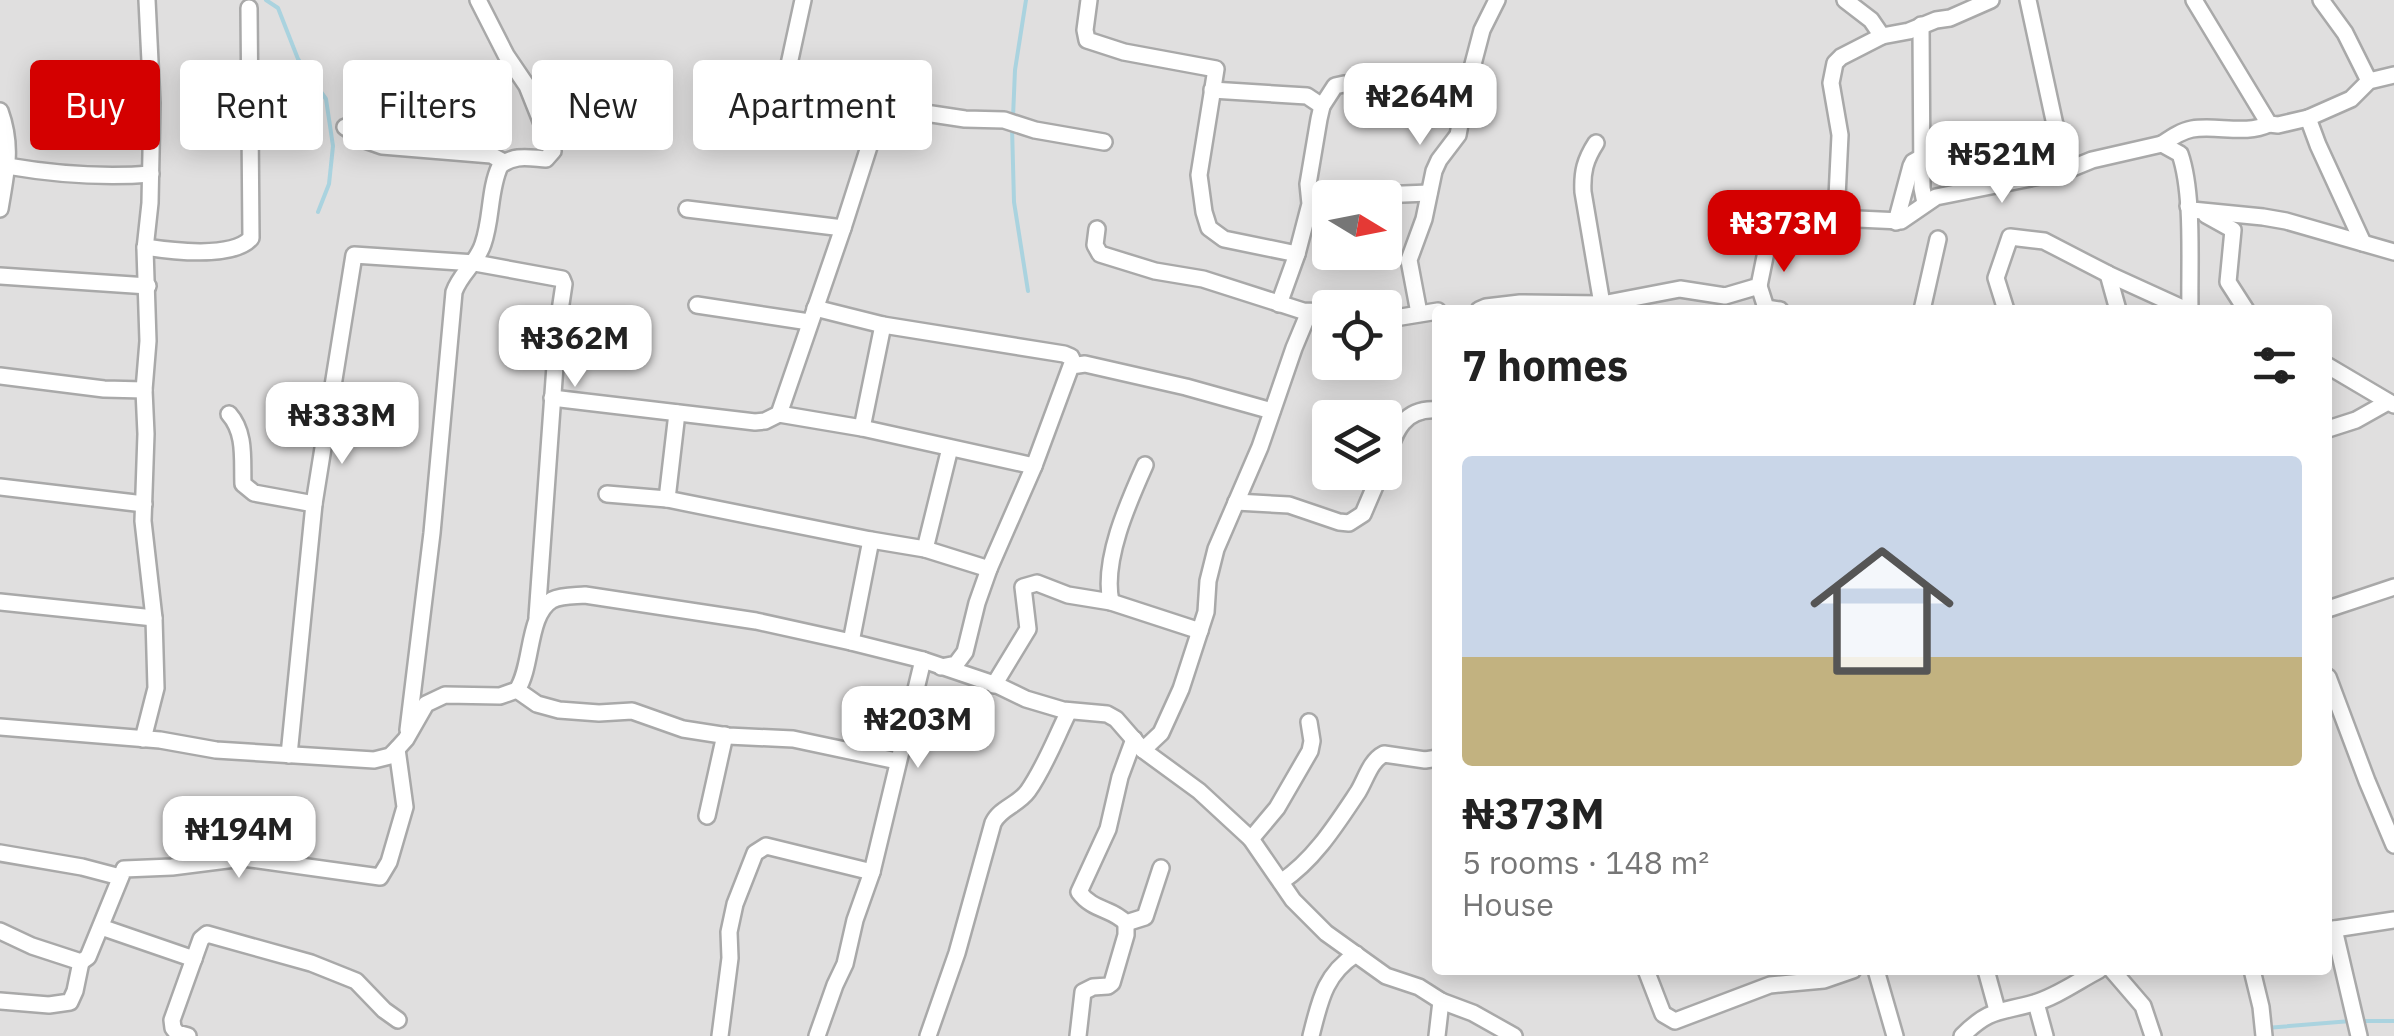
<!DOCTYPE html>
<meta charset="utf-8">
<style>
body{margin:0;font-family:"IBM Plex Sans",sans-serif;background:#f6f6f6;color:#222;height:100vh;display:flex;flex-direction:column;font-size:38px;white-space:nowrap}
*{box-sizing:border-box;margin:0}
p{font-size:32px;color:#767676}
.icon{flex:none;width:55px;height:55px;fill:none;stroke:currentColor;stroke-width:2;stroke-linecap:round;stroke-linejoin:round}
.map{position:relative;flex:1;overflow:hidden}
.side{position:absolute;left:1432px;top:305px;width:900px;height:670px;display:flex;flex-direction:column;background:#fff;border-radius:10px;box-shadow:0 5px 25px #0003}
.side>*{flex:none}
.banner{position:absolute;left:30px;top:60px;width:950px;height:90px;display:flex;gap:20px}
.needle{width:65px;rotate:100deg}
.buttons{position:absolute;left:1312px;top:180px;display:grid;gap:20px}
.buttons a{display:grid;place-items:center;width:90px;height:90px;border-radius:10px;background:#fff;box-shadow:0 5px 25px #0003;font-size:50px}
.price{position:absolute;translate:-50% -85px;padding:0 22px;border-radius:20px;background:#fff;color:#222;font-size:32px;line-height:65px;filter:drop-shadow(0 2px 5px #0008)}
.price::after{content:'';position:absolute;left:50%;top:60px;width:30px;height:22px;margin-left:-15px;background:inherit;clip-path:polygon(0 0,100% 0,50% 100%)}
.price.active{background:#d40000;color:#fff}
ul{padding:0;list-style:none}
li{display:grid;align-content:center;gap:20px;height:530px;padding:0 30px}
li span{display:grid;place-items:center;height:310px;border-radius:10px;color:#555}
li>.icon{margin-inline-start:auto}
span .icon{width:180px;height:180px;fill:#fffc;stroke-width:1}
li b{font-size:42px}
h2{display:flex;justify-content:space-between;align-items:center;height:120px;padding:0 30px;font-size:42px}
.tag{padding:0 35px;border-radius:10px;background:#fff;box-shadow:0 5px 25px #0003;font-size:35px;line-height:90px}
.tag.active{background:#d40000;color:#fff}
.map>svg:first-child{display:block}
.residential{fill:#e0dfdf;fill-rule:evenodd}
.lines{fill:none;stroke-linecap:round;stroke-linejoin:round}
.stream{stroke:#aad3df;stroke-width:4}
.minor-casing{stroke:#a9a9a9;stroke-width:20}
.minor{stroke:#fff;stroke-width:15}
</style>
<div class="map">
<svg width="2394" height="1036" viewBox="0 0 2394 1036">
<rect width="100%" height="100%" fill="#f2efe9"/>
<path class="residential" d="M0 0H2394V1036H0ZM1330 198H1385V252H1330ZM1330 308H1385V362H1330ZM1438 310H2328V970H1438ZM1330 418H1385V472H1330Z"/>
<g class="lines">
<g class="stream">
<path d="M266 0 278 8 298 59 326 99 333 146 329 184 318 212"/>
<path d="M1013 117 1015 70 1026 0"/>
<path d="M1012 127 1014 202 1028 291"/>
<path d="M2361 1021H2394"/>
<path d="M2266 1028 2351 1021"/>
</g>
<defs>
<g id="minor">
<path d="M1089 0 1085 30 1087 40 1124 52 1216 69 1199 175 1204 212 1209 228 1224 239 1297 254"/>
<path d="M1845 0 1871 20 1882 36"/>
<path d="M2028 0 2065 171"/>
<path d="M2194 0 2269 124 2278 125 2308 118"/>
<path d="M2321 0 2345 33 2369 81"/>
<path d="M1921 25 1922 188 1925 203"/>
<path d="M726 83 965 119 1004 120 1035 130 1104 142"/>
<path d="M1212 90 1307 96 1322 106"/>
<path d="M783 92 803 0"/>
<path d="M0 111C13 147 6 172 0 209"/>
<path d="M345 127 365 140 382 146 491 155 504 162"/>
<path d="M1596 143C1585 160 1582 172 1583 192L1602 304"/>
<path d="M2162 144C2171 138 2181 131 2192 129 2217 125 2246 135 2269 124"/>
<path d="M7 166C54 174 103 178 151 174"/>
<path d="M1342 198 1369 192 1378 195 1429 193"/>
<path d="M2188 206 2192 210 2263 217 2286 221 2394 252"/>
<path d="M687 209 843 228"/>
<path d="M2206 215 2233 230 2228 282 2246 310"/>
<path d="M1836 218 1840 135 1831 83 1835 63 1841 57 1882 36 1909 31 1936 20 1950 18 1991 0"/>
<path d="M1896 222 1911 166 1913 162 1922 157"/>
<path d="M1097 229 1095 245 1100 254 1155 271 1203 279 1303 311 1330 312"/>
<path d="M2363 243 2318 145 2308 118 2351 99 2369 81 2394 75"/>
<path d="M145 247C171 251 233 259 251 238L249 8"/>
<path d="M2108 274 2118 310"/>
<path d="M0 276 148 286"/>
<path d="M1759 286 1766 308 1780 310"/>
<path d="M1279 304 1297 254 1310 204 1308 184 1319 119 1322 106 1335 86 1344 84 1358 88"/>
<path d="M697 305 809 322"/>
<path d="M815 308 883 325 1064 354 1071 357 1074 364"/>
<path d="M1479 310 1486 307 1520 303 1602 304 1680 289 1725 296 1759 286 1769 237 1784 225 1802 220 1836 218 1901 221 1936 197 2065 171 2092 160 2162 144 2180 154C2194 194 2189 266 2190 310"/>
<path d="M1922 310 1938 239"/>
<path d="M2006 310 1996 278 2010 237 2044 241 2108 274 2187 310"/>
<path d="M1419 313 1409 260 1424 219 1434 171 1439 160 1458 135 1467 87 1482 30 1497 0"/>
<path d="M1385 318 1401 317 1438 311"/>
<path d="M2328 366 2394 405"/>
<path d="M0 376 104 389 144 390"/>
<path d="M552 398 755 422 765 421 779 414 862 428 1034 466"/>
<path d="M229 414C246 433 242 460 243 484L254 493 314 504"/>
<path d="M779 414 843 228 882 106"/>
<path d="M862 428 883 325"/>
<path d="M2328 429 2356 420 2388 402"/>
<path d="M1385 461C1395 432 1403 407 1438 410"/>
<path d="M0 487 144 504"/>
<path d="M607 494 667 499 871 540 925 549 989 569"/>
<path d="M667 499 677 413"/>
<path d="M1236 502 1289 505 1339 522 1349 523 1363 514 1381 472"/>
<path d="M925 549 950 448"/>
<path d="M0 602 154 618"/>
<path d="M1111 602C1102 561 1128 503 1145 465"/>
<path d="M2328 609 2394 587"/>
<path d="M851 642 871 540"/>
<path d="M941 667 956 664 965 652 977 603 989 569 1034 466 1071 366 1085 364 1186 387 1272 411"/>
<path d="M2328 677 2367 781 2394 845"/>
<path d="M994 685 1028 629 1023 587 1037 583 1068 595 1111 602 1200 631"/>
<path d="M517 690 537 704 559 710 599 713 632 711 683 729 728 736 793 739 897 761"/>
<path d="M0 727 160 740 216 750 374 760 390 756 397 749 406 739 426 704 445 695 500 696 517 690C533 666 527 615 552 600 562 595 575 596 585 595L756 621 851 642 923 660 997 685 1026 699 1063 710 1107 714 1116 719 1143 750 1199 791 1251 839 1293 900 1326 933 1386 976 1419 987 1441 1001 1473 1013 1514 1036"/>
<path d="M408 730 432 533 454 292C460 274 477 263 483 244 492 219 489 189 500 166 514 154 529 158 546 159L553 151 527 86 506 55 478 0"/>
<path d="M143 739 156 688 154 618 143 521 146 434 144 390 148 341 145 249 150 203 152 103 147 0"/>
<path d="M1134 739 1120 777 1108 829 1079 892C1093 911 1112 908 1126 923L1145 917 1161 868"/>
<path d="M1143 750 1161 733 1181 689 1206 612 1208 581 1216 549 1260 447 1294 348 1309 312"/>
<path d="M289 755 314 504 354 255 475 263 562 279 564 284 558 324 537 617"/>
<path d="M707 816 725 735"/>
<path d="M1251 839 1277 808 1310 751 1312 741 1309 722"/>
<path d="M0 853 82 867 120 877"/>
<path d="M1281 882C1314 860 1336 825 1358 792 1366 779 1370 761 1384 754L1425 760 1438 758"/>
<path d="M101 927 194 959"/>
<path d="M2334 929 2359 1036"/>
<path d="M2328 930 2394 920"/>
<path d="M0 931 32 946 81 962 88 957 124 869 172 867 243 858 380 877 389 862 405 807 397 749"/>
<path d="M1646 970 1663 1014 1675 1021 1770 985 1824 980 1853 970"/>
<path d="M1876 970 1895 1036"/>
<path d="M1986 970 1997 1010"/>
<path d="M2112 970 2143 1006 2153 1036"/>
<path d="M2252 970 2261 1007 2264 1036"/>
<path d="M0 1001 49 1005 70 1002 75 991 81 962"/>
<path d="M2036 1003 2045 1036"/>
<path d="M188 1036 177 1033 173 1028 172 1020 201 939 207 934 311 963 356 981 384 1010 398 1020"/>
<path d="M720 1036 730 958 729 932 735 904 755 853 766 846 872 872"/>
<path d="M817 1036 835 985 845 964 855 920 872 872 923 660"/>
<path d="M928 1036 957 953 993 823C1000 808 1018 805 1028 791 1045 767 1056 737 1069 711"/>
<path d="M1078 1036 1083 992 1093 987 1108 986 1112 983 1126 935V923"/>
<path d="M1311 1036C1320 1001 1324 975 1356 954"/>
<path d="M1437 1036 1441 1001"/>
<path d="M1962 1036C1990 1008 1999 1013 2034 1003 2056 997 2078 981 2099 970"/>
</g>
</defs>
<use href="#minor" class="minor-casing"/>
<use href="#minor" class="minor"/>
</g>
</svg>
<div class="buttons">
<a><svg class="needle" viewBox="-14 -14 28 28"><path d="M0-13l5 13h-10z" fill="#e53935"/><path d="M0 13l5-13h-10z" fill="#767676"/></svg></a>
<a><svg class="icon" aria-label="locate" viewBox="0 0 24 24"><circle cx="12" cy="12" r="6"/><path d="M12 2v4M12 18v4M2 12h4M18 12h4"/></svg></a>
<a><svg class="icon" aria-label="layers" viewBox="0 0 24 24"><path d="M12 4l9 5-9 5-9-5zM3 14l9 5 9-5"/></svg></a>
</div>
<b class="price" style="left:1420px;top:148px">₦264M</b>
<b class="price" style="left:2002px;top:206px">₦521M</b>
<b class="price active" style="left:1784px;top:275px">₦373M</b>
<b class="price" style="left:575px;top:390px">₦362M</b>
<b class="price" style="left:342px;top:467px">₦333M</b>
<b class="price" style="left:918px;top:771px">₦203M</b>
<b class="price" style="left:239px;top:881px">₦194M</b>
<div class="banner">
<a class="tag active">Buy</a>
<a class="tag">Rent</a>
<a class="tag">Filters</a>
<a class="tag">New</a>
<a class="tag">Apartment</a>
</div>
<section class="side">
<h2>7 homes<svg class="icon" aria-label="filters" viewBox="0 0 24 24"><path d="M4 7h16M4 17h16"/><circle cx="9" cy="7" r="2"/><circle cx="15" cy="17" r="2"/></svg></h2>
<ul>
<li><span style="background:linear-gradient(#c9d6e8 65%,#c2b280 0)"><svg class="icon" aria-label="home" viewBox="0 0 24 24"><path d="M3 11l9-7 9 7M6 9v11h12V9"/></svg></span><div><b>₦373M</b><p>5 rooms · 148 m²</p><p>House</p></div></li>
</ul>
</section>
</div>
